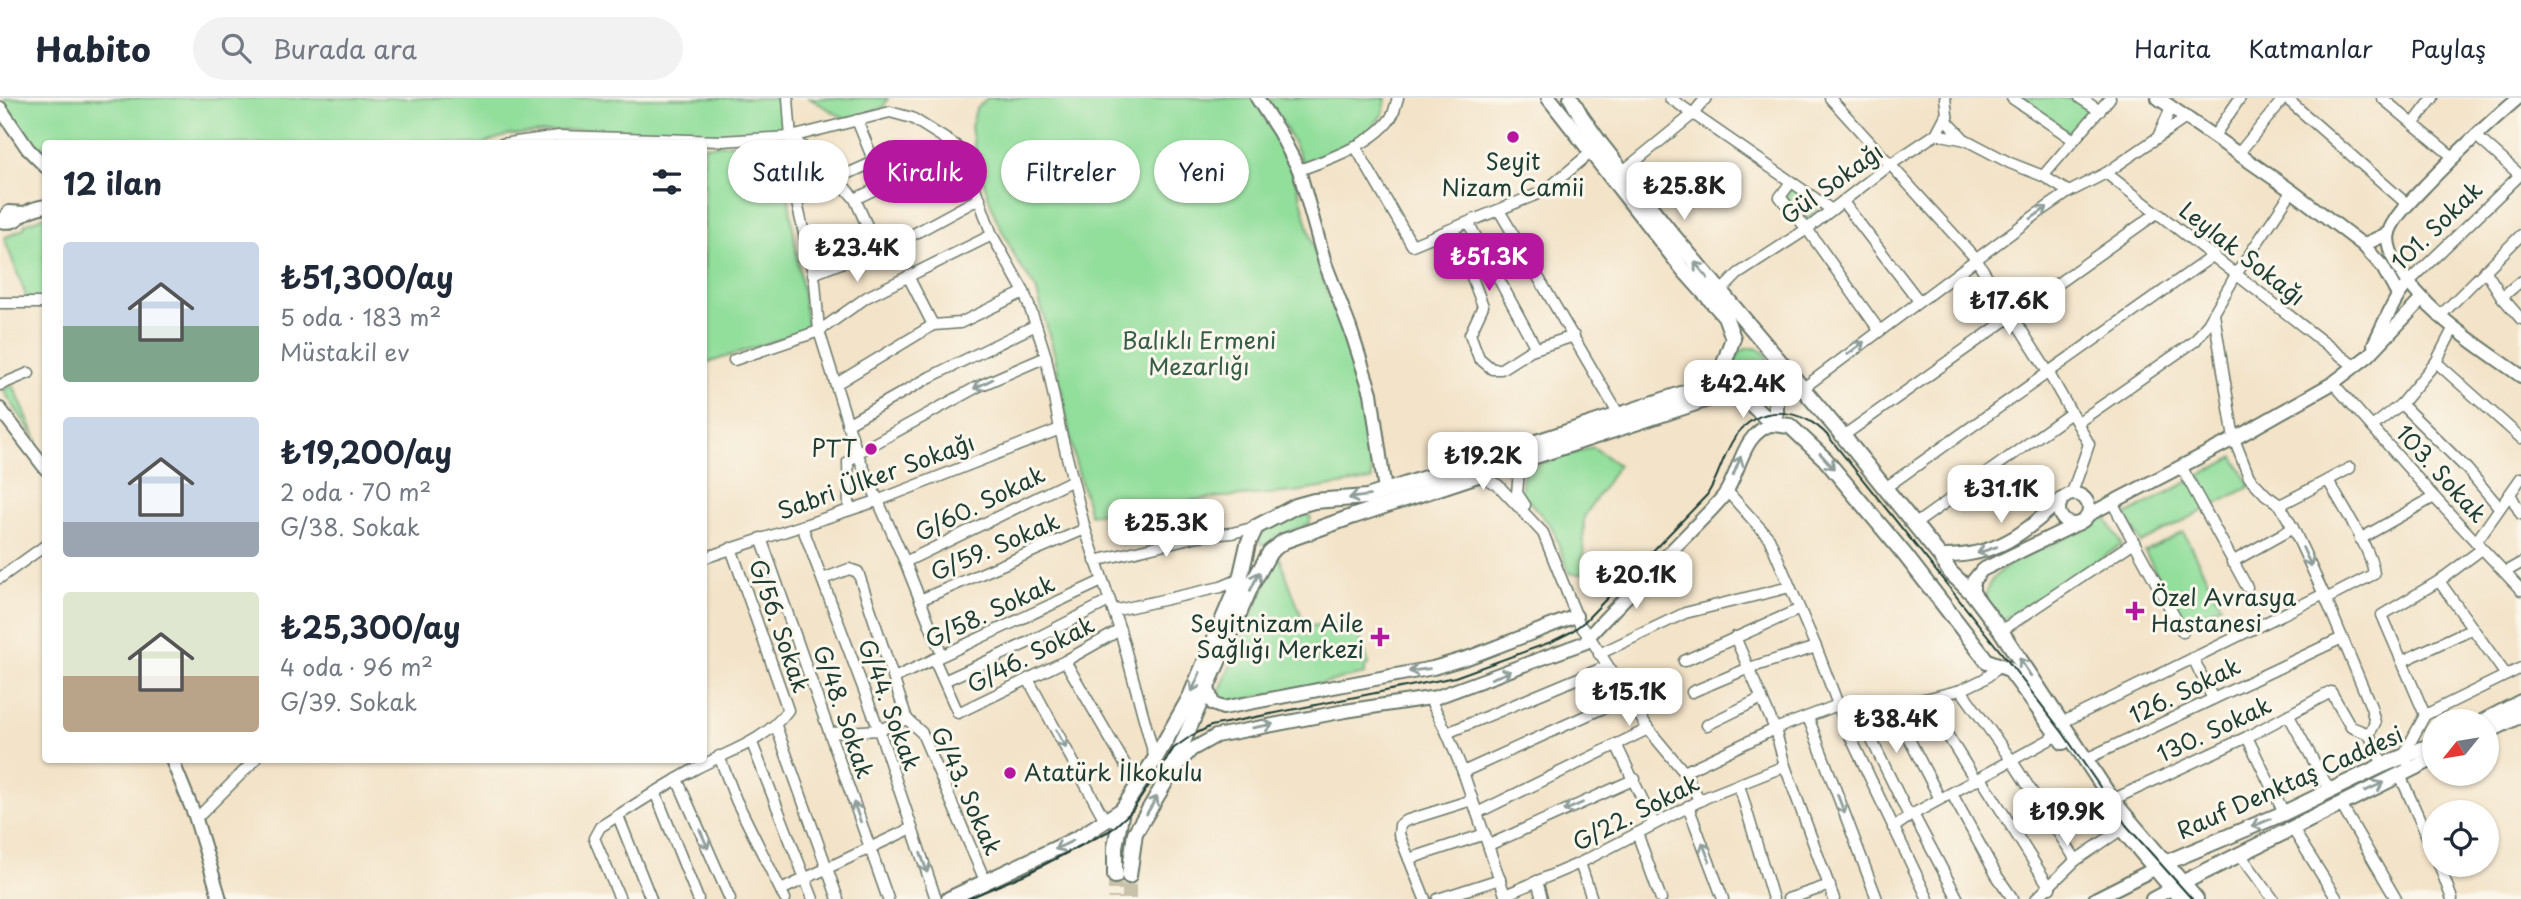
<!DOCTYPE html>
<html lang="tr">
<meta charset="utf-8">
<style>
body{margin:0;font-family:"Playpen Sans",sans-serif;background:#f2f2f3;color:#1f2937;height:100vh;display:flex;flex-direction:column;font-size:26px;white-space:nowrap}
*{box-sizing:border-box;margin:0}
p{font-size:23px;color:#747a83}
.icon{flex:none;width:38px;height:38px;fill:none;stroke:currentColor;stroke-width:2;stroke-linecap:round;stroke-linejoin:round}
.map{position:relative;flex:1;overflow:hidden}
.drawer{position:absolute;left:42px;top:42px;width:665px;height:623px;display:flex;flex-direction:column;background:#fff;border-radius:7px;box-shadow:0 2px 5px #0004}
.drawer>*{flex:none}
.top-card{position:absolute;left:728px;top:42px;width:665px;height:63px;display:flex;gap:14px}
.needle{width:46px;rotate:240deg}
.buttons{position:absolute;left:2422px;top:611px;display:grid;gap:14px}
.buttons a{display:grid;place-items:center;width:77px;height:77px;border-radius:50%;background:#fff;box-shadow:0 2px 5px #0004;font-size:35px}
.price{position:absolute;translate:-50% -60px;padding:0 16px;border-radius:14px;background:#fff;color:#222;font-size:23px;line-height:46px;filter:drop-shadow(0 2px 4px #0008)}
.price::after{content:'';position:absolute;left:50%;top:42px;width:21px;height:16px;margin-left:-10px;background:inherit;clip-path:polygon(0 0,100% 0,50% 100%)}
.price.selected{background:#b5179e;color:#fff}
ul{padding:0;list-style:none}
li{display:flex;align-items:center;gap:21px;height:175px;padding:0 21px}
li span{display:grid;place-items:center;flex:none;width:196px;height:140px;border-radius:7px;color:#555}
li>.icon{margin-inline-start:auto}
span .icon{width:84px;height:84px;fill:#fffc;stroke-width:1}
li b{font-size:30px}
h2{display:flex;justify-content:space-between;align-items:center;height:84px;padding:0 21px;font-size:30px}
.pill{padding:0 24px;border-radius:32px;background:#fff;box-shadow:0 2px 5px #0004;font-size:24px;line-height:63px}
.pill.selected{background:#b5179e;color:#fff}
header{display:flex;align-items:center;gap:42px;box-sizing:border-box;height:98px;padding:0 35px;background:#fff;border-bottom:2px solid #e0e1e3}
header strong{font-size:33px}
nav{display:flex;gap:38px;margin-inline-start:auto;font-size:24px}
.search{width:490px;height:63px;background:#f2f2f3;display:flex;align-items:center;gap:18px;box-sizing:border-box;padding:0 24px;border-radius:38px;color:#747a83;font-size:26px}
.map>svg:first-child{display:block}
.green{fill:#92de9b;stroke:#588e68;stroke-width:2}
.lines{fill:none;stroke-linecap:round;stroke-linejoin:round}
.secondary-tunnel{stroke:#c9c2aa;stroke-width:14;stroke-dasharray:14 7;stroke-linecap:butt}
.minor-casing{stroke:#697768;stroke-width:13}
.tertiary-casing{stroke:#697768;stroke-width:16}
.secondary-casing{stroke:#697768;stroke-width:18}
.minor{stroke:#fff;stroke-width:10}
.tertiary{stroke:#fff;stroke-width:12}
.secondary{stroke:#fff;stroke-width:14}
.tram{stroke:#1f3d34;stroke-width:2}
.oneway{stroke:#8f9e9a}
.poi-dot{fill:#b5179e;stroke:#fbf7ec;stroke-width:2.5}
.labels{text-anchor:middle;stroke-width:6;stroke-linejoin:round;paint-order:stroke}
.poi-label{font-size:23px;fill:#1f3d34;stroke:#fbf7ec;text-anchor:end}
.street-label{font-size:23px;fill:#1f3d34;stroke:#fbf7ec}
.park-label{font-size:23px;fill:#365d49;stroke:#fbf7ec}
</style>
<header>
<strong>Habito</strong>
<div class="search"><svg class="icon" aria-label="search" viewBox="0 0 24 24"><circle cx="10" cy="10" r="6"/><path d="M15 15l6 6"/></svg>Burada ara</div>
<nav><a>Harita</a><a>Katmanlar</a><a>Paylaş</a></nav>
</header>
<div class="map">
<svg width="2521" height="801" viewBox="0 0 2521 801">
<rect width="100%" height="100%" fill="#fbf7ec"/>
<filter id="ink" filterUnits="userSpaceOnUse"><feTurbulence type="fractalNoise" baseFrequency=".0143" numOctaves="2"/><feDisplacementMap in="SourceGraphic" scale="14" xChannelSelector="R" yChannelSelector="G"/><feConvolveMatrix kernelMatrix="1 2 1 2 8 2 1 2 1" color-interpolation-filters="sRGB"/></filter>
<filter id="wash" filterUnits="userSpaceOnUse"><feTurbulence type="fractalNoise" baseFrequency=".00686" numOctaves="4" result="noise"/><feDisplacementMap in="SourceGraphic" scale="28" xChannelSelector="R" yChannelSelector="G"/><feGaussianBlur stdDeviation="1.57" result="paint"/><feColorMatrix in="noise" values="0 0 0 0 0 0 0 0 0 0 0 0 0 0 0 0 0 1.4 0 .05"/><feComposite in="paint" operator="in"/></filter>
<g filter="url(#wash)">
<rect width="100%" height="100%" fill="#f3e3c8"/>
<g class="green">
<path d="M6 0H782L784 32 717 37 646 36 585 31 508 37 482 46H46L45 59 29 42 4 4Z"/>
<path d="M809 0H888L883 10 847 22Z"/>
<path d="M987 0H1254L1280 46 1296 82 1320 173 1357 276 1368 333 1372 382 1295 394 1212 400 1090 417 1074 359 1055 258 1036 191 1017 163 995 118 977 63 971 29 976 11Z"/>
<path d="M1265 0H1386L1383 16 1364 39 1303 65 1281 21Z"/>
<path d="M2023 0H2076L2095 13 2073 38Z"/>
<path d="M780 41 808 232 704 266V48Z"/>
<path d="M1792 89 1820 108 1805 123 1785 100Z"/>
<path d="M45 118V201L28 203 4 140 24 130 25 126Z"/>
<circle cx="1752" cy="267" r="17"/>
<path d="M13 287 38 344 3 292Z"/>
<path d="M1593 349 1618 367 1584 419 1583 476H1570L1552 429 1521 394 1524 371Z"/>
<path d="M2234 359 2251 388 2141 445 2126 417Z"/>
<path d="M1304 413 1311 419 1309 426 1277 439 1266 447 1261 446 1258 442C1264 425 1288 418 1304 413Z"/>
<path d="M2104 417 2122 447 2000 524C1996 519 1989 512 1987 506 1977 472 2038 453 2061 442 2075 435 2090 426 2104 417Z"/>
<path d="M2183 434 2221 507 2183 526 2145 454Z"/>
<path d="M1278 455 1305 528 1355 525 1369 566 1365 569V576L1226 606 1220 602V592Z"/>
</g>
</g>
<g filter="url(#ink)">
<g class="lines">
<g class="secondary-tunnel">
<path d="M1115 778V801"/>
<path d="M1129 801V778"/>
</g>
<defs>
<g id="minor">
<path d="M788 0 795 96 815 184 819 233 857 355 905 464 942 557"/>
<path d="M1670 0 1832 112"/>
<path d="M1830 0 1976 161 2048 274 2089 346 2072 395"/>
<path d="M1945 0 1948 24 1965 42"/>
<path d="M2012 0 2074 42"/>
<path d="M2080 0 2100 13"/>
<path d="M2286 0 2408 107"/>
<path d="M2382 0 2453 59"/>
<path d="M2414 25 2433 0"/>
<path d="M1936 36 1966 42 2010 65 2043 78 2069 94"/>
<path d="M2475 37 2520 77"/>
<path d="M2214 38 2240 0"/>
<path d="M791 39 827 69 855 101 877 150"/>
<path d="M2158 39 2171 10"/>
<path d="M502 46 559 38 721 43 791 39 890 14 912 20 955 47 967 68 992 137 1024 194 1036 227 1046 259 1060 331 1085 431 1120 532 1155 661"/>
<path d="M1355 48 1412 147 1545 93 1595 51"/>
<path d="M2239 55 2284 0"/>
<path d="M1299 72C1327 62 1379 44 1393 16 1395 11 1396 5 1398 0"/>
<path d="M1622 74 1692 17 1706 0"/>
<path d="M2106 75 2354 268"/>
<path d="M2043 78 2110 0"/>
<path d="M836 81 874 64 857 22"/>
<path d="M1791 84 1780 99 1807 131 1879 232"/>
<path d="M855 101 958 51"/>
<path d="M1843 104 1919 203"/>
<path d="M1500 114 1619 317"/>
<path d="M1469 126 1536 250"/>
<path d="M1454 132 1483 208 1470 236 1479 260 1492 271H1501L1531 252 1574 238"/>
<path d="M2485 172 2502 199 2521 221"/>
<path d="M813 176 912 137 980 100"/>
<path d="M908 178 933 227"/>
<path d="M2408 185 2521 76"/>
<path d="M1719 195 1738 176 1807 131 1891 66 1936 36 1946 17"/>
<path d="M2502 199 2521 183"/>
<path d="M0 205H46"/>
<path d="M2214 216 2234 341 2249 379 2266 397 2280 407 2293 430 2326 501 2371 609 2375 625 2369 636"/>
<path d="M2439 219 2521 137"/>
<path d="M734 262 819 233 867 199 992 137"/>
<path d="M2436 264 2521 340"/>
<path d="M2333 285 2434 399 2521 492"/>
<path d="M836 286 933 227 960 225 1024 194"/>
<path d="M0 287 29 275"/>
<path d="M1802 291 2037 116 2069 94 2106 75 2186 20"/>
<path d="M2401 306 2467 371 2499 409"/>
<path d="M2077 325 2195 243 2207 227 2237 175 2292 93"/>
<path d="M847 326 930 279 1036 227"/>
<path d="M2372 329 2401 306 2436 264 2454 229"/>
<path d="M1843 338 2157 115"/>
<path d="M1520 363 1517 395 1525 407"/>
<path d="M2181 368 2247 489"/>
<path d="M1478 377 1498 387 1543 435 1580 527 1589 538 1648 631 1684 674 1700 703"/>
<path d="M2328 382 2350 370"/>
<path d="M1885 390 2214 157"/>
<path d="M1727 393 1769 440 1816 549 1850 638 1928 801"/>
<path d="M2510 396 2521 416"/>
<path d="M2112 404 2183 534"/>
<path d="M2280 407 2328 382C2340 405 2372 452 2374 476L2326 501"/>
<path d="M849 412 848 364 857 355 977 289 1046 259"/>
<path d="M1914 427 2071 315"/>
<path d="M802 428 879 632 936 801"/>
<path d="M761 440 888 801"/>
<path d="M2360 441 2434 399"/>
<path d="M2476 444 2521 380"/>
<path d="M704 460 877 403 1060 331"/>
<path d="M1095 463 1198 438 1232 435 1256 429"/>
<path d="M905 464 1071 383"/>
<path d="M2232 464 2293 430"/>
<path d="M2505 474 2521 465"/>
<path d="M0 480 46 447"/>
<path d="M823 481 849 471 858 474 907 621"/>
<path d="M2439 483 2506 577"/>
<path d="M920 502 1085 431"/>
<path d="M1113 513 1221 489 1240 481"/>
<path d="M2001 533 2134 444"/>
<path d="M1735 539 1775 631 1785 668 1834 801"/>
<path d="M1599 556 1685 515 1790 489"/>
<path d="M2193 560 2213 601"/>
<path d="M934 561 958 615 1065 563 1120 532"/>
<path d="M1065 563 1137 687"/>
<path d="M1684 563 1793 514"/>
<path d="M2403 563 2473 530"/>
<path d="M894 580 1102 483"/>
<path d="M1028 581 1106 724"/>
<path d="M944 583 1027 545 1109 503"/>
<path d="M1961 592 2012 663 2076 762"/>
<path d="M1692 594 1749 570 1816 549"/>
<path d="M1430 601 1447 635 1463 674 1506 800"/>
<path d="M1925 601 1976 683"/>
<path d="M1890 604 1940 701"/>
<path d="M1856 610 1909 718"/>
<path d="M2425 617 2382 517 2439 483 2482 451"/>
<path d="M2289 618 2330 693"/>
<path d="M1808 619 1877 801"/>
<path d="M907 621 922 635 986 785"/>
<path d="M2061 625 2324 496"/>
<path d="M1707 627 1762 600"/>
<path d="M776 628 838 801"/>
<path d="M831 635 879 632 907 621"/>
<path d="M1447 635 1607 568"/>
<path d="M2369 636 2383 667"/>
<path d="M2247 639 2284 715"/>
<path d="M752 645 813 801"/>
<path d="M1616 646 1654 726"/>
<path d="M719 658 736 702 785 801"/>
<path d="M2084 662 2342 540"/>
<path d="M2411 670 2403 658 2425 617 2521 570"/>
<path d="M1463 674 1627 599"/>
<path d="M1684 674 1775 631 1838 607 1856 610 1925 601 1961 592 1984 581 1999 569"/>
<path d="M2400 677 2434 754"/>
<path d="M1981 680 2050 790"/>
<path d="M677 681 730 801"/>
<path d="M1739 687 1773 801"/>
<path d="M655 694 698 801"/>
<path d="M1952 696 1997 778 2013 801"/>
<path d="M2112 702 2247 639 2331 594 2351 629 2369 636"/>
<path d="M2340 705 2396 801"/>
<path d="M1688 708 1723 801"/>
<path d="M1477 715 1648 631"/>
<path d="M201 716 255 662"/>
<path d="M1913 716 1958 801"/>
<path d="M618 718 651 801"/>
<path d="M1893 730 1913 716 2058 637"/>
<path d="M2292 730 2337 801"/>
<path d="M1637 735 1661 801"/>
<path d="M1489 747 1635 681"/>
<path d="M2239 755 2273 801"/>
<path d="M1409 761 1485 736"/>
<path d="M1580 765 1592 801"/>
<path d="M2439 766 2452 801"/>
<path d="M1537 783 1542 801"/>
<path d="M781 792 912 730"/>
<path d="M1505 797 1580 765 1707 699 1785 668"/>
<path d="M620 801 594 740 600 729C631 709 661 690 693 672 728 653 764 645 788 612L731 450"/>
<path d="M1425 801 1399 736 1400 727 1405 723 1472 702"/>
<path d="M1438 801 1500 781"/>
<path d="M1788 801 1830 787"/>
<path d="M2036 801 2076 762 2122 731"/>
</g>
<g id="tertiary">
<path d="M1257 0 1279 34 1299 72 1325 165 1350 230 1371 295 1385 393"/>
<path d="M2158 0 2292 93 2363 147 2382 168 2398 197"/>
<path d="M2518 0C2485 28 2455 57 2425 88 2413 101 2395 117 2389 134 2386 145 2391 156 2396 165 2424 215 2475 245 2521 278"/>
<path d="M0 10 28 51 46 69"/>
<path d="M0 123C18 126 14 121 27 114 32 111 40 109 46 108"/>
<path d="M1 123 9 114 25 115"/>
<path d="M2363 147 2389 135"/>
<path d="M2374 246C2381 232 2394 201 2403 191"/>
<path d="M0 311 46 371"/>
<circle cx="2074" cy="411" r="15"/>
<path d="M2088 417 2234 341 2333 285 2368 258 2422 201"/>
<path d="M1940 458C1997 459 2023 436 2063 400"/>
<path d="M1973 496V483L1982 472 2079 425"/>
<path d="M1208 590 1213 606 1223 610 1433 570 1470 559 1576 518"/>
<path d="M172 662 195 718 220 801"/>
<path d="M1173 673 1191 652 1216 638 1345 613 1437 599 1586 544 1589 538 1603 523 1712 411C1717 405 1723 400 1726 394 1741 371 1742 335 1773 326"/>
<path d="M2095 801 2162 767"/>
<path d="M2152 801 2180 786"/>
</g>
<g id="secondary">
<path d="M1571 0 1581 18 1600 45 1671 135 1843 338 1940 458 1950 474 1973 496 2001 533 2112 702 2196 801"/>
<path d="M1763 292 1776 294 1802 291"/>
<path d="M1731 297 1751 306 1773 326"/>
<path d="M1773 326 1790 328 1825 361 1905 457 1987 563 2009 571 2063 644"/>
<path d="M1773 326 1776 314V294"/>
<path d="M2484 623 2521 604"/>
<path d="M2487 634 2521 617"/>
<path d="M2108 710 2122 731 2181 801"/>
<path d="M2165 765 2284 715 2383 667 2434 646"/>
<path d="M1115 778V749L1122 712 1155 661 1190 599 1240 481 1248 446 1256 429 1296 408 1314 403 1367 399 1619 317 1702 289 1721 274 1733 240 1725 218 1683 171 1549 0"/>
<path d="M1129 778 1135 735 1166 683 1252 486 1270 454 1284 443 1354 418 1720 297 1763 292 1776 278 1778 261"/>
<path d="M2182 785 2434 660"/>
<path d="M949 801 1078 740 1122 712"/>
</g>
</defs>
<use href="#minor" class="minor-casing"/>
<use href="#tertiary" class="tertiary-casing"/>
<use href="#secondary" class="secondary-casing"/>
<use href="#minor" class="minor"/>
<use href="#tertiary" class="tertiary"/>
<use href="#secondary" class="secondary"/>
<path class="tram" d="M967 801 1028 775 1111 732 1132 713 1174 650 1191 638 1211 628 1455 579 1551 544 1571 534 1584 524 1707 397C1719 379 1723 356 1735 339 1759 305 1802 309 1828 338L2000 553 2063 635 2126 727 2192 801"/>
</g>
<defs><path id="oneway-shaft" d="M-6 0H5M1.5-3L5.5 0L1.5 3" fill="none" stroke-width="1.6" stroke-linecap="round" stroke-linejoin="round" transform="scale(1.75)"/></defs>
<g class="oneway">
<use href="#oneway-shaft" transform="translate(2039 115) rotate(-35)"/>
<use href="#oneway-shaft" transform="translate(1701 172) rotate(-129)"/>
<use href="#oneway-shaft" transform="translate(1856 250) rotate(-38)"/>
<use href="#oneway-shaft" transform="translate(983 286) rotate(153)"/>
<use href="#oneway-shaft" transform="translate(1827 363) rotate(48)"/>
<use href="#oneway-shaft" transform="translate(1737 368) rotate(-68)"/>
<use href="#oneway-shaft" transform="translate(1359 399) rotate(173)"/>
<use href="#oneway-shaft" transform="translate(1987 452) rotate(161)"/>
<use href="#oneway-shaft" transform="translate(2307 459) rotate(65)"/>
<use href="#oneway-shaft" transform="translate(1255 483) rotate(-64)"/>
<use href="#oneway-shaft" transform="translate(2025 569) rotate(-123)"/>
<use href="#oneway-shaft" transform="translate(1419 572) rotate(173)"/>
<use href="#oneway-shaft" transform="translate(1501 577) rotate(-20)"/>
<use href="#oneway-shaft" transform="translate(1196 584) rotate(113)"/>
<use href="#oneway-shaft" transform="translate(1263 628) rotate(-10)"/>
<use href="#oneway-shaft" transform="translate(1061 641) rotate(62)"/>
<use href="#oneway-shaft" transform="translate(2374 689) rotate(-25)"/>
<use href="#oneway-shaft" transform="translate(1841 706) rotate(69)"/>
<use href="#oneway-shaft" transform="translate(1152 707) rotate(-59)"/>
<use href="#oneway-shaft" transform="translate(1573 709) rotate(156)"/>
<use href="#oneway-shaft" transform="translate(857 714) rotate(-110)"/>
<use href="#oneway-shaft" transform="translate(2261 725) rotate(157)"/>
<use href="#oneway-shaft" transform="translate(704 741) rotate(66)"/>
<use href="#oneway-shaft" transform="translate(1064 747) rotate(154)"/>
<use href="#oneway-shaft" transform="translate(1706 754) rotate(-111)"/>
<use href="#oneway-shaft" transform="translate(924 765) rotate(71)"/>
</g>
</g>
<g class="poi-dot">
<circle cx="1513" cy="39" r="7"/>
<circle cx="871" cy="351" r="7"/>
<path d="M2131.5 502.5h7v7h7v7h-7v7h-7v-7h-7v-7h7z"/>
<path d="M1376.5 528.5h7v7h7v7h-7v7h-7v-7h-7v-7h7z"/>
<circle cx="1010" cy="675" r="7"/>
</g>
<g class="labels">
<g class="poi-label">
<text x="1513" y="72" text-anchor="middle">Seyit<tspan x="1513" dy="26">Nizam Camii</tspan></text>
<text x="857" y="359">PTT</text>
<text x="2151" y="508" text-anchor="start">Özel Avrasya<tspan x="2151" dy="26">Hastanesi</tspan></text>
<text x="1364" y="534">Seyitnizam Aile<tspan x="1364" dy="26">Sağlığı Merkezi</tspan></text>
<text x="1024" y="683" text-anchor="start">Atatürk İlkokulu</text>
</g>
<g class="street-label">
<text transform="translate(1832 86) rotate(-36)" y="8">Gül Sokağı</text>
<text transform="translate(2437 128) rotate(-44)" y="8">101. Sokak</text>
<text transform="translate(2242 156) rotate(38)" y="8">Leylak Sokağı</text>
<text transform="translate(2441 376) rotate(48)" y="8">103. Sokak</text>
<text transform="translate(876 379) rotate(-20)" y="8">Sabri Ülker Sokağı</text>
<text transform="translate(980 406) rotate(-26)" y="8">G/60. Sokak</text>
<text transform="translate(995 449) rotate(-23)" y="8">G/59. Sokak</text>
<text transform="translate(990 514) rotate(-25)" y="8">G/58. Sokak</text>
<text transform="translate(779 528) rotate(71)" y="8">G/56. Sokak</text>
<text transform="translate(1031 557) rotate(-27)" y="8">G/46. Sokak</text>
<text transform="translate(2185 593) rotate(-26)" y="8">126. Sokak</text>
<text transform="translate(889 607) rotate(70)" y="8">G/44. Sokak</text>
<text transform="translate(843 614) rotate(71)" y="8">G/48. Sokak</text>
<text transform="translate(2214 632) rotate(-25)" y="8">130. Sokak</text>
<text transform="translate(2290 685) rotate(-24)" y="8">Rauf Denktaş Caddesi</text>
<text transform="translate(966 693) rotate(66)" y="8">G/43. Sokak</text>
<text transform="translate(1636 715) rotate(-27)" y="8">G/22. Sokak</text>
</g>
<g class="park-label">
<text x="1199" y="251">Balıklı Ermeni<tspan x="1199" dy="26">Mezarlığı</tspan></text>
</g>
</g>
</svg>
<div class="buttons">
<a><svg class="needle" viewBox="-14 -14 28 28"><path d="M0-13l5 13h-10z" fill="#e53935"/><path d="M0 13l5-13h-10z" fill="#747a83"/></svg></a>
<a><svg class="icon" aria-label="locate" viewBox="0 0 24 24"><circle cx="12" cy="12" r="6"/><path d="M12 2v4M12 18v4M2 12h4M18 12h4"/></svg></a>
</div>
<b class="price" style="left:1684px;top:124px">₺25.8K</b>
<b class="price" style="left:857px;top:186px">₺23.4K</b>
<b class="price selected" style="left:1489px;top:195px">₺51.3K</b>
<b class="price" style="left:2009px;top:239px">₺17.6K</b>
<b class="price" style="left:1743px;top:322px">₺42.4K</b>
<b class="price" style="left:1483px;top:394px">₺19.2K</b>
<b class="price" style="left:2001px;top:427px">₺31.1K</b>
<b class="price" style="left:1166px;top:461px">₺25.3K</b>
<b class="price" style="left:1636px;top:513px">₺20.1K</b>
<b class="price" style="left:1629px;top:630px">₺15.1K</b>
<b class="price" style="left:1896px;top:657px">₺38.4K</b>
<b class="price" style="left:2067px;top:750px">₺19.9K</b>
<div class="top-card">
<a class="pill">Satılık</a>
<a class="pill selected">Kiralık</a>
<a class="pill">Filtreler</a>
<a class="pill">Yeni</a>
</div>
<section class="drawer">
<h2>12 ilan<svg class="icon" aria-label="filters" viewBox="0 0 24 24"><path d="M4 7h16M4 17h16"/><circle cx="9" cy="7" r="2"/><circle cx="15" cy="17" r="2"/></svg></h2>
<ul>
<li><span style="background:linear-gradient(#c9d6e8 60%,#7fa58c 0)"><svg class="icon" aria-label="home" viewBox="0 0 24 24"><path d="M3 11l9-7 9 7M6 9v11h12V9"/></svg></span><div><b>₺51,300/ay</b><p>5 oda · 183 m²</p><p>Müstakil ev</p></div></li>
<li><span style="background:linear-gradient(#c9d6e8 75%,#9aa5b1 0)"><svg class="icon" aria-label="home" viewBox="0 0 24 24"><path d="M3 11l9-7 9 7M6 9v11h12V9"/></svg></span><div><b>₺19,200/ay</b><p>2 oda · 70 m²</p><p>G/38. Sokak</p></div></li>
<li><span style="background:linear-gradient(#dfe7d0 60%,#b9a48a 0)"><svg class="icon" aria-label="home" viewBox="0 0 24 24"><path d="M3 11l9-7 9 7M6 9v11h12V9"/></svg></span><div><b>₺25,300/ay</b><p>4 oda · 96 m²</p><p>G/39. Sokak</p></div></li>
</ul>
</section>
</div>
